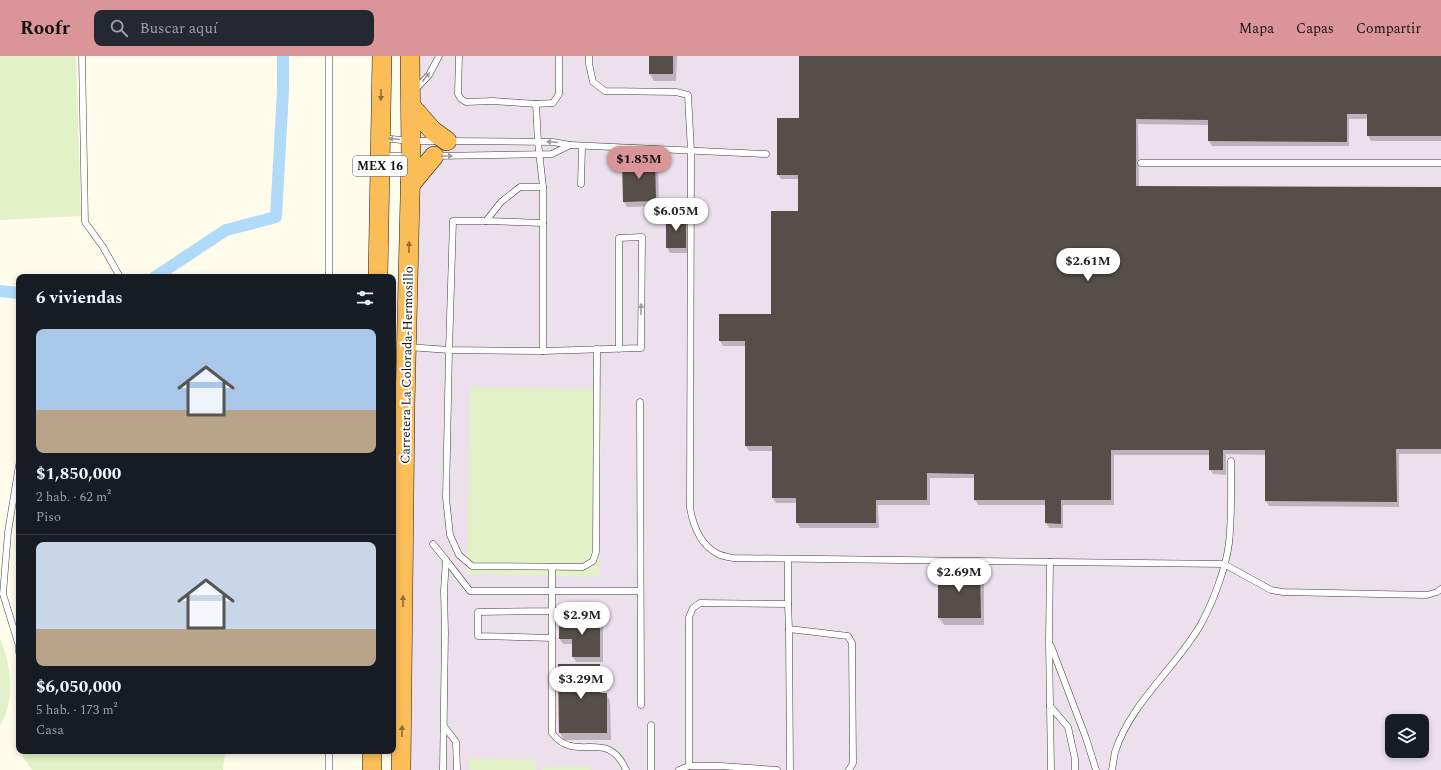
<!DOCTYPE html>
<html lang="es">
<meta charset="utf-8">
<style>
body{margin:0;font-family:Spectral,serif;background:#242831;color:#f1f3f6;height:100vh;display:flex;flex-direction:column;font-size:15px;white-space:nowrap}
*{box-sizing:border-box;margin:0}
p{font-size:13px;color:#9ea1a6}
.icon{flex:none;width:22px;height:22px;fill:none;stroke:currentColor;stroke-width:2;stroke-linecap:round;stroke-linejoin:round}
.map{position:relative;flex:1;overflow:hidden}
.panel{position:absolute;left:16px;top:218px;width:380px;height:480px;display:flex;flex-direction:column;background:#171b24;border-radius:8px;box-shadow:0 2px 6px #0003}
.panel>*{flex:none}
.controls{position:absolute;left:1385px;top:658px;display:grid;gap:8px}
.controls a{display:grid;place-items:center;width:44px;height:44px;border-radius:8px;background:#171b24;box-shadow:0 2px 6px #0003;font-size:20px}
.price{position:absolute;translate:-50% -34px;padding:0 9px;border-radius:14px;background:#fff;color:#222;font-size:13px;line-height:26px;filter:drop-shadow(0 1px 2px #0008)}
.price::after{content:'';position:absolute;left:50%;top:24px;width:12px;height:9px;margin-left:-6px;background:inherit;clip-path:polygon(0 0,100% 0,50% 100%)}
.price.on{background:#db9498;color:#111}
ul{padding:0;list-style:none}
li{display:grid;align-content:center;gap:8px;height:212px;padding:0 20px}
li+li{border-top:1px solid #363941}
li span{display:grid;place-items:center;height:124px;border-radius:8px;color:#555}
li>.icon{margin-inline-start:auto}
span .icon{width:72px;height:72px;fill:#fffc;stroke-width:1}
li b{font-size:17px}
h2{display:flex;justify-content:space-between;align-items:center;height:48px;padding:0 20px;font-size:17px}
header{display:flex;align-items:center;gap:24px;box-sizing:border-box;height:56px;padding:0 20px;background:#db9498;color:#111}
header strong{font-size:19px}
nav{display:flex;gap:22px;margin-inline-start:auto;font-size:14px}
.search{width:280px;height:36px;background:#242831;display:flex;align-items:center;gap:10px;box-sizing:border-box;padding:0 14px;border-radius:8px;color:#9ea1a6;font-size:15px}
.map>svg:first-child{display:block}
.industrial{fill:#ebe0ec;fill-rule:evenodd}
.pitch{fill:#e2f1c7}
.shadow{fill:#0003}
.lines{fill:none;stroke-linecap:round;stroke-linejoin:round}
.canal{stroke:#afdbf8;stroke-width:12}
.building{fill:#564e49}
.service-casing{stroke:#404040;stroke-width:7}
.trunk-casing{stroke:#1e1e1e;stroke-width:20}
.service{stroke:#fff;stroke-width:6}
.trunk{stroke:#fabd58;stroke-width:19}
.oneway{fill:#9e9e9e}
.oneway2{fill:#8f6e36}
.labels{text-anchor:middle;stroke-width:4;stroke-linejoin:round;paint-order:stroke}
.shield{fill:#fff;stroke:#565656;stroke-width:1}
.shield-label{font-size:12px;font-weight:bold;fill:#0d0d0d}
.street-label{font-size:13px;fill:#0d0d0d;stroke:#fff}
</style>
<header>
<strong>Roofr</strong>
<div class="search"><svg class="icon" aria-label="search" viewBox="0 0 24 24"><circle cx="10" cy="10" r="6"/><path d="M15 15l6 6"/></svg>Buscar aquí</div>
<nav><a>Mapa</a><a>Capas</a><a>Compartir</a></nav>
</header>
<div class="map">
<svg width="1441" height="714" viewBox="0 0 1441 714">
<rect width="100%" height="100%" fill="#fffcec"/>
<path class="industrial" d="M412 0H1441V714H410ZM1392 665H1422V695H1392Z"/>
<g class="pitch">
<path d="M0 0H76L81 160 0 164Z"/>
<path d="M470 331 602 333 599 521 467 518Z"/>
<path d="M0 582C11 609 16 643 0 670Z"/>
<path d="M23 695H225V697L223 714H32L23 701Z"/>
<path d="M469 702 536 704V714H469Z"/>
<path d="M591 710V714H542V711Z"/>
</g>
<g class="shadow">
<path d="M650 0H677L676 25H654L650 18Z"/>
<path d="M800 0H1441V85H1371L1368 79V63H1349V90H1212L1209 85V69L1138 68 1139 131 1441 132V398H1399V451L1269 450 1266 445V399L1226 398V419L1213 418 1210 413V399H1114V449H1063V472H1049L1046 467V449H978L975 444V422H930V449H878L879 472H800L797 467V447H776L773 442V395H749L746 390V290H723L720 285 772 259 799 156V123H781L778 118 800 63Z"/>
<path d="M655 103 658 108 659 150 627 151 624 146Z"/>
<path d="M685 162 688 167V197H670L667 191Z"/>
<path d="M939 513H980L984 520V569H944L939 562Z"/>
<path d="M560 563H600L603 568V606H576L573 601V588H563L560 583Z"/>
<path d="M559 609H599L603 616V638H606L610 645 611 684H564L560 677Z"/>
</g>
<g class="lines">
<g class="canal">
<path d="M155 221 226 174 276 161 283 34V0"/>
<path d="M0 235 19 237"/>
</g>
</g>
<g class="building">
<rect x="649" y="0" width="24" height="18"/>
<path d="M799 0H1441V80H1367V58H1347V86L1208 85V64L1136 63V130L1441 131V393H1396L1397 446 1265 445V394H1223V414H1209V394H1111V444H1061V468L1045 467V444H974V418L927 417V444H876V467H796V442H772V390H745V285H719V258H771V155H798V119H777V62H799Z"/>
<path d="M655 102 656 145 623 146 622 103Z"/>
<rect x="666" y="161" width="20" height="31"/>
<path d="M938 512H980L981 562H938Z"/>
<path d="M559 562H600V601H572V583H559Z"/>
<path d="M558 608H600V637H607V677H559Z"/>
</g>
<g class="lines">
<defs>
<g id="service">
<path d="M82 0 85 166 103 191 120 221"/>
<path d="M459 0 458 38 461 43 466 46 493 45 536 48 553 47 559 38V0"/>
<path d="M589 0V8L593 26 605 35 676 36 688 39 691 95 690 452C693 469 700 489 718 498 722 500 728 501 733 502L1224 508 1271 534 1283 536 1427 539 1437 536 1441 533"/>
<path d="M414 35 429 19 439 0"/>
<path d="M536 48 538 86 543 131V295"/>
<path d="M382 82 411 85H437"/>
<path d="M570 89 766 98"/>
<path d="M382 100H408"/>
<path d="M436 100 552 98 570 89 553 86 448 85"/>
<path d="M1141 107H1441"/>
<path d="M581 128 582 90"/>
<path d="M543 131H520L501 146 486 165H453L449 294 543 295 641 292 642 181 619 182V293"/>
<path d="M486 165 543 167"/>
<path d="M329 221V0"/>
<path d="M408 291 449 294 446 442 450 479 459 499 472 510 583 511 593 505 596 496 597 293"/>
<path d="M640 346 641 649"/>
<path d="M19 409 8 476 3 538 19 590V596"/>
<path d="M433 488 446 504 444 535 445 577 443 714"/>
<path d="M788 503V548"/>
<path d="M446 504 470 535H640"/>
<path d="M1050 506 1049 585 1051 714"/>
<path d="M552 511V677C576 709 607 670 626 714"/>
<path d="M789 573 790 714"/>
<path d="M552 582 478 580V556L552 555 593 553"/>
<path d="M1051 590 1086 682 1096 714"/>
<path d="M1050 650 1068 671 1075 703V714"/>
<path d="M444 670 456 686 457 714"/>
<path d="M689 710V561L693 552 700 547 788 548 789 573 848 580 852 587 853 707 849 714"/>
<path d="M329 714V695"/>
<path d="M651 714V669"/>
<path d="M679 714 689 710H721L777 714"/>
<path d="M1112 714C1113 708 1114 702 1115 696 1131 646 1176 612 1201 568 1213 546 1226 512 1229 487 1232 460 1231 433 1231 405"/>
</g>
<g id="trunk">
<path d="M411 50 433 75 447 85"/>
<path d="M410 129 434 100"/>
<path d="M378 221 382 0"/>
<path d="M372 714V695"/>
<path d="M401 714 405 349 411 100 410 0"/>
</g>
</defs>
<use href="#service" class="service-casing"/>
<use href="#trunk" class="trunk-casing"/>
<use href="#service" class="service"/>
<use href="#trunk" class="trunk"/>
</g>
<defs><path id="oneway-solid" d="M-6-.8H1V-3.2L6.5 0L1 3.2V.8H-6Z"/></defs>
<g class="oneway">
<use href="#oneway-solid" transform="translate(426 21) rotate(-52)"/>
<use href="#oneway-solid" transform="translate(394 83) rotate(-175)"/>
<use href="#oneway-solid" transform="translate(552 86) rotate(-176)"/>
<use href="#oneway-solid" transform="translate(447 100) rotate(-1)"/>
<use href="#oneway-solid" transform="translate(641 253) rotate(-89)"/>
</g>
<g class="oneway2">
<use href="#oneway-solid" transform="translate(381 39) rotate(91)"/>
<use href="#oneway-solid" transform="translate(409 191) rotate(-89)"/>
<use href="#oneway-solid" transform="translate(403 545) rotate(-90)"/>
<use href="#oneway-solid" transform="translate(402 675) rotate(-89)"/>
</g>
<g class="labels">
<rect class="shield" x="353" y="100" width="54" height="20" rx="3"/>
<g class="shield-label">
<text x="380" y="114">MEX 16</text>
</g>
<g class="street-label">
<text transform="translate(406 309) rotate(-89)" y="5">Carretera La Colorada-Hermosillo</text>
</g>
</g>
</svg>
<div class="controls">
<a><svg class="icon" aria-label="layers" viewBox="0 0 24 24"><path d="M12 4l9 5-9 5-9-5zM3 14l9 5 9-5"/></svg></a>
</div>
<b class="price on" style="left:639px;top:124px">$1.85M</b>
<b class="price" style="left:676px;top:176px">$6.05M</b>
<b class="price" style="left:1088px;top:226px">$2.61M</b>
<b class="price" style="left:959px;top:537px">$2.69M</b>
<b class="price" style="left:582px;top:580px">$2.9M</b>
<b class="price" style="left:581px;top:644px">$3.29M</b>
<section class="panel">
<h2>6 viviendas<svg class="icon" aria-label="filters" viewBox="0 0 24 24"><path d="M4 7h16M4 17h16"/><circle cx="9" cy="7" r="2"/><circle cx="15" cy="17" r="2"/></svg></h2>
<ul>
<li><span style="background:linear-gradient(#a9c7e8 65%,#b9a48a 0)"><svg class="icon" aria-label="home" viewBox="0 0 24 24"><path d="M3 11l9-7 9 7M6 9v11h12V9"/></svg></span><div><b>$1,850,000</b><p>2 hab. · 62 m²</p><p>Piso</p></div></li>
<li><span style="background:linear-gradient(#c9d6e8 70%,#b9a48a 0)"><svg class="icon" aria-label="home" viewBox="0 0 24 24"><path d="M3 11l9-7 9 7M6 9v11h12V9"/></svg></span><div><b>$6,050,000</b><p>5 hab. · 173 m²</p><p>Casa</p></div></li>
</ul>
</section>
</div>
